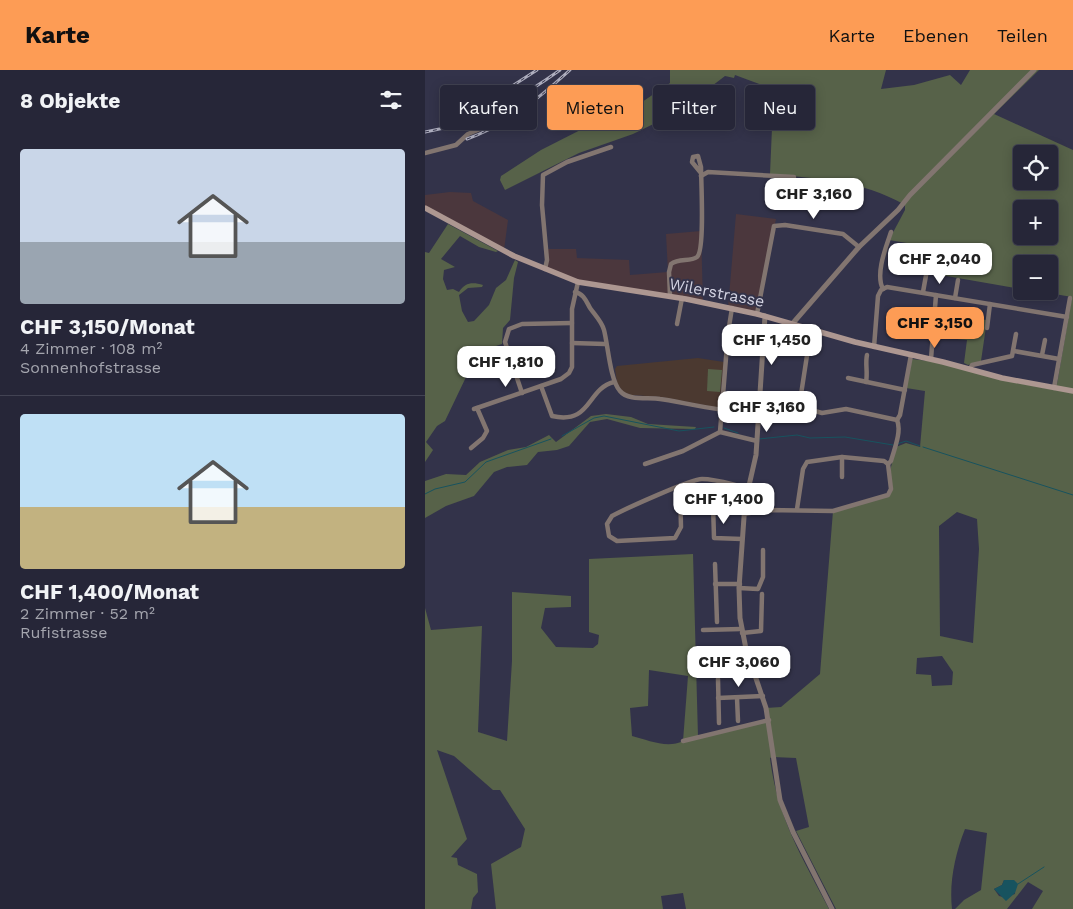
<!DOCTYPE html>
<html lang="de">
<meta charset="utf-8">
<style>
body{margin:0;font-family:"Work Sans",sans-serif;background:#323243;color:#f1f3f6;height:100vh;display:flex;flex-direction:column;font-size:19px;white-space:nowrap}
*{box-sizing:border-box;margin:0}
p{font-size:16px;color:#a4a5ae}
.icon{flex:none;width:28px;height:28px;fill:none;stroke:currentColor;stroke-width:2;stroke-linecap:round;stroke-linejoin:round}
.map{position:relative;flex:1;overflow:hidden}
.sheet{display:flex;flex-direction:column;background:#262638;width:425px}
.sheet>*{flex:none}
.guide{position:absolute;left:15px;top:15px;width:475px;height:45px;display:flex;gap:10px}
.fabs{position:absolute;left:588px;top:75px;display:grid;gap:10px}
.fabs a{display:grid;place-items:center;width:45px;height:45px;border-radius:5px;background:#262638;box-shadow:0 2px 12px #0003,0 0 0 1px #424353;font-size:25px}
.price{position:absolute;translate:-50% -42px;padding:0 11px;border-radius:10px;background:#fff;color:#222;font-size:16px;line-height:32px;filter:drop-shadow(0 1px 2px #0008)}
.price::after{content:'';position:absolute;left:50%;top:30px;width:15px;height:11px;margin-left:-8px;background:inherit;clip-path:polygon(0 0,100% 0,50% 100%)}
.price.active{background:#fd9c55;color:#111}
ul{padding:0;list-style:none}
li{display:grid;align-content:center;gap:10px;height:265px;padding:0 20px}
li+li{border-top:1px solid #424353}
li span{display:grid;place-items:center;height:155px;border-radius:5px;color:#555}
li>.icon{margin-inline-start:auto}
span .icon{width:90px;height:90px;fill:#fffc;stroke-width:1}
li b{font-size:21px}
h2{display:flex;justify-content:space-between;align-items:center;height:60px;padding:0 20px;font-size:21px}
.chip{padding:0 18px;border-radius:5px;background:#262638;box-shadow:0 2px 12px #0003,0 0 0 1px #424353;font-size:18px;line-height:45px}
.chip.active{background:#fd9c55;color:#111}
header{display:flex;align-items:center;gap:30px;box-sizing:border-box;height:70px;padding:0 25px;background:#fd9c55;color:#111}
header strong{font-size:24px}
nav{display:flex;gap:28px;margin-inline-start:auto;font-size:18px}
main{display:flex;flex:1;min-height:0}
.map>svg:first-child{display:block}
.commercial{fill:#4b373d}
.education{fill:#4b3930}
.green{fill:#576249;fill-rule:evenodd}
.water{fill:#17535f}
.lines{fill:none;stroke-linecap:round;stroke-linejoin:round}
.stream{stroke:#17535f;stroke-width:1}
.minor{stroke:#827570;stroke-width:4.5}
.tertiary{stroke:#827570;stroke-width:5}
.secondary{stroke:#ad9791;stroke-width:5.5}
.rail-casing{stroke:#afafbf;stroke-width:3}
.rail{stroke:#33334a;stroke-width:1;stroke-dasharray:4;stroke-linecap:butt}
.labels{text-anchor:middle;stroke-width:4;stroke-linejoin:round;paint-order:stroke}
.street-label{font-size:16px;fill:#d3d3e2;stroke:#33334a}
</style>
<header>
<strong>Karte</strong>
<nav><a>Karte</a><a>Ebenen</a><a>Teilen</a></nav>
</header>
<main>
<section class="sheet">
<h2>8 Objekte<svg class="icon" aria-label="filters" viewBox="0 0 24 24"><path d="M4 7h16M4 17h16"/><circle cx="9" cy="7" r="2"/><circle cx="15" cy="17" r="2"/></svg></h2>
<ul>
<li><span style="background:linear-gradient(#c9d6e8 60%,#9aa5b1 0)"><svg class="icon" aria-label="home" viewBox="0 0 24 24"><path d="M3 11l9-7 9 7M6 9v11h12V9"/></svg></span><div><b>CHF 3,150/Monat</b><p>4 Zimmer · 108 m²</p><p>Sonnenhofstrasse</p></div></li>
<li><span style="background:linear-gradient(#bfe0f5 60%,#c2b280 0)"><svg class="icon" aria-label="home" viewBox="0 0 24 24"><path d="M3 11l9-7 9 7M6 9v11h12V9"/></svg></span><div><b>CHF 1,400/Monat</b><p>2 Zimmer · 52 m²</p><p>Rufistrasse</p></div></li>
</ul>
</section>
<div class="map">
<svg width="648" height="839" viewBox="0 0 648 839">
<rect width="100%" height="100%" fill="#33334a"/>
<g class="commercial">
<path d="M25 122 46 123 48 131 83 150 79 180 0 138V125Z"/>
<path d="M311 144 351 149 332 244 303 238Z"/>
<path d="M276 161 278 232 161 214 120 199V179H151L152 188 204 190 205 205 243 202 241 164Z"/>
</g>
<path class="education" d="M273 288 299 292 294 338 236 327 206 325 198 322 192 313 190 299 192 296Z"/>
<g class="green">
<path d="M245 0H461L456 19 489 15 525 5 536 15 545 0H614L569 44 648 80V839H607L618 821 603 812 582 839H530L539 830 556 820 562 763 540 759C530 784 524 813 527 839H411L371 761 384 757 371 688 348 687 345 688C352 747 377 787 404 839H261L258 823 236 826 238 839H71L66 794 96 777 100 759 75 720H68L29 686 12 680 42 769 26 787 32 788 33 795 52 804 53 822 48 828 46 839H0V538L6 560 57 556 53 662 82 671 87 591V522L146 526V537L120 538 116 558 131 577 168 578 173 574 174 565 164 562V489L268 484 273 667 343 650 341 638 356 637 395 604 408 441 460 426 465 421 464 405 471 377 481 373 495 377 500 321 481 318 487 289 512 292 576 310 631 320 647 227 612 221H624V194H596V219L510 204 517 179 464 170 480 140V135C436 110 394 109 345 104L347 58 353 21 310 5 309 8 300 6 283 19 276 31C268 30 258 32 255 41L208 64 154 83 80 120 75 110 76 106 116 80 173 51 195 47 245 13ZM596 84H624V111H596ZM596 139H624V166H596ZM532 442 552 449 554 479 548 573 515 566 514 456ZM517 586 528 602 527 615 507 616 506 605 491 604 492 588ZM224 600 263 606 258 671C242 679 223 670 207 666L205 638 223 636ZM579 810H589L590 824 578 827 574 826 569 819 577 815Z"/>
<path d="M23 154 73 181 71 182 54 177 35 166 16 189 30 197 19 200 18 209 22 220 28 219 34 222C40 212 48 212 58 215L57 217 43 218 34 225 37 241 43 252 49 251 64 235 71 218 81 210 89 192 90 190 93 192 89 208 85 250 78 258 77 274 53 282 20 351 12 356 1 372 8 380 0 392V182L4 183Z"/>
<path d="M535 247 562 250 556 291 543 295 539 293 542 270 532 269Z"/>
<path d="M283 299 297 300 295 322 282 321Z"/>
<path d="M181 344 206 347 223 354 271 357 270 359 215 358 182 349 165 352 144 376 132 380 113 382 102 395 82 397 69 402 49 426 21 436 0 448V411L21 404 41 405 55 392 83 380 101 377 124 365 131 372 166 346Z"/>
</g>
<path class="water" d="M579 810H589L593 814 590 823 581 831 569 819 577 815Z"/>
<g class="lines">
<g class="stream">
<path d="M299 358 313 363"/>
<path d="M137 366 169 348 179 346 254 361 289 357"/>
<path d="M334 369 372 365 385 368 420 367 468 375"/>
<path d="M472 374 481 371 495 376"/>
<path d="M498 377 648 425"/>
<path d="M0 424 10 419 40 412 61 392 126 369"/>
<path d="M593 814 619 797"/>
</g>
<g class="minor">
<path d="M0 83 31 75 43 64 79 49 100 36"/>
<path d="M276 106 283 102 369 107"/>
<path d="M120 199 122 190 117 135 118 105 142 92 186 77"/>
<path d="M458 219C450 204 461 177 466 162"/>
<path d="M150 222C159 224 161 231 165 238 170 245 177 252 179 260 183 275 185 310 195 321 203 331 224 327 235 329 261 332 360 359 375 331L383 279 391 260"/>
<path d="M498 222 506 178"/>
<path d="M245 226 244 202 246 194C254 188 265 192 272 187 280 181 276 110 276 97L273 86 268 87 267 92 276 103"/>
<path d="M530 228 533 210"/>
<path d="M332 244 349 156 360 155 418 164 434 177"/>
<path d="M252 254 257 228"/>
<path d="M562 258 565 234"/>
<path d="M147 273 180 274"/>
<path d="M449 277 453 226 456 220 462 217 642 247"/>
<path d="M589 281 634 289"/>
<path d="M617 285 620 270"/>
<path d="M506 289 511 225"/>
<path d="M545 299 547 295 587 286 591 264"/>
<path d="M47 303 85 289"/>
<path d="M423 308 480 320"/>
<path d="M441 312C443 302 440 294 442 285"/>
<path d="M116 316 127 346C167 355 161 319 189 312"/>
<path d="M629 318 645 228"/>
<path d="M97 323 80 272 84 259 97 254 147 253"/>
<path d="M372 336 397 343 421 339 472 350"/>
<path d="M49 339 136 309 144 303 147 297V239L153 212"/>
<path d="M472 350 475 345 486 285"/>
<path d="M295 362 303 263 307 238"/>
<path d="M46 378 58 368 62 361 52 338"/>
<path d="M417 387V407"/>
<path d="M220 394 258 381 295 362 332 371"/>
<path d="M255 416 256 457 250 468 192 471 184 466 182 454 187 446C200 439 266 409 277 409 292 409 308 415 323 418"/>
<path d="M288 433 289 468 317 469"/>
<path d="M372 439 378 399 382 392 417 387 459 391 463 394"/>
<path d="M319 444 341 440 408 441 463 425 466 419 463 394 466 391C469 380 477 361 472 350"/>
<path d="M290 494 292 552"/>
<path d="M290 514H315"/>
<path d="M314 518 333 519 338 507V480"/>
<path d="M278 560 316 559"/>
<path d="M317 563 336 561 337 524"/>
<path d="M293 609 294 653"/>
<path d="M293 628 338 626"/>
<path d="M312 628 313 651"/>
<path d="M258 671 344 650"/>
</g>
<g class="tertiary">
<path d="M340 246 331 385 320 433 314 518 315 548 321 579 341 638 355 730 368 762 407 839"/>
<path d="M368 253 434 177 473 140 485 125 609 0"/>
</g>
<path class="secondary" d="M0 138 89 186 153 212 261 229 332 244 430 272 518 292 577 308 648 321"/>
<defs>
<g id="rail">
<path d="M22 40 84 18 112 0"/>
<path d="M0 62C51 53 93 30 135 0"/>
<path d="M42 69C83 54 113 29 145 0"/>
</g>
</defs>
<use href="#rail" class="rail-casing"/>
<use href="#rail" class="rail"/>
</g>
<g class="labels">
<g class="street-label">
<text transform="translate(292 222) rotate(11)" y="6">Wilerstrasse</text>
</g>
</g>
</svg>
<div class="fabs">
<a><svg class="icon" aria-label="locate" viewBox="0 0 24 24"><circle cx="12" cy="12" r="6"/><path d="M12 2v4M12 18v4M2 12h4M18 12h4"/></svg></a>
<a>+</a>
<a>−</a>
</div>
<b class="price" style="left:389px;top:150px">CHF 3,160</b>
<b class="price" style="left:515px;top:215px">CHF 2,040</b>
<b class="price active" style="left:510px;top:279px">CHF 3,150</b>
<b class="price" style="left:347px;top:296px">CHF 1,450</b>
<b class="price" style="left:81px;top:318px">CHF 1,810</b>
<b class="price" style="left:342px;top:363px">CHF 3,160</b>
<b class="price" style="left:299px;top:455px">CHF 1,400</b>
<b class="price" style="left:314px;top:618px">CHF 3,060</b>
<div class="guide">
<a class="chip">Kaufen</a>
<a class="chip active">Mieten</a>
<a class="chip">Filter</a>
<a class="chip">Neu</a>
</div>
</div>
</main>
